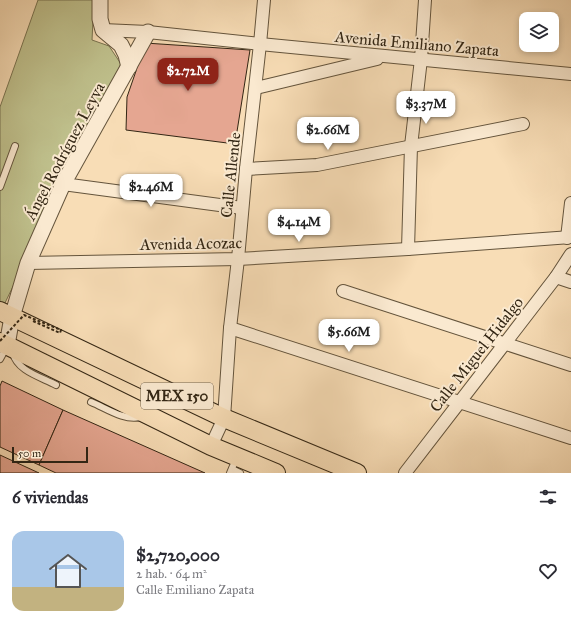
<!DOCTYPE html>
<html lang="es">
<meta charset="utf-8">
<style>
body{margin:0;font-family:"IM FELL Great Primer",serif;background:#f2f2f3;color:#2b2b33;height:100vh;display:flex;flex-direction:column;font-size:15px;white-space:nowrap}
*{box-sizing:border-box;margin:0}
p{font-size:13px;color:#7c7c81}
.icon{flex:none;width:22px;height:22px;fill:none;stroke:currentColor;stroke-width:2;stroke-linecap:round;stroke-linejoin:round}
.map{position:relative;height:473px;overflow:hidden}
.side{display:flex;flex-direction:column;background:#fff;flex:1}
.side>*{flex:none}
.fabs{position:absolute;left:519px;top:12px;display:grid;gap:8px}
.fabs a{display:grid;place-items:center;width:40px;height:40px;border-radius:8px;background:#fff;box-shadow:0 2px 6px #0003;font-size:20px}
.scale{position:absolute;left:12px;bottom:10px;width:76px;box-sizing:border-box;padding-left:4px;border:2px solid #332614;border-top:0;font-size:11px;line-height:14px;white-space:nowrap;color:#332614;-webkit-text-stroke:3px #fae9d0;paint-order:stroke}
.price{position:absolute;translate:-50% -34px;padding:0 9px;border-radius:8px;background:#fff;color:#222;font-size:13px;line-height:26px;filter:drop-shadow(0 1px 2px #0008)}
.price::after{content:'';position:absolute;left:50%;top:24px;width:12px;height:9px;margin-left:-6px;background:inherit;clip-path:polygon(0 0,100% 0,50% 100%)}
.price.selected{background:#8f2418;color:#fff}
ul{padding:0;list-style:none}
li{display:flex;align-items:center;gap:12px;height:100px;padding:0 12px}
li+li{border-top:1px solid #e1e1e2}
li span{display:grid;place-items:center;flex:none;width:112px;height:80px;border-radius:12px;color:#555}
li>.icon{margin-inline-start:auto}
span .icon{width:48px;height:48px;fill:#fffc;stroke-width:1}
li b{font-size:17px}
h2{display:flex;justify-content:space-between;align-items:center;height:48px;padding:0 12px;font-size:17px}
.map>svg:first-child{display:block}
.green{fill:#bfc08c;stroke:#797350}
.building{fill:#e5a691;stroke:#332614}
.lines{fill:none;stroke-linecap:round;stroke-linejoin:round}
.service-casing{stroke:#64543c;stroke-width:8}
.minor-casing{stroke:#64543c;stroke-width:14}
.tertiary-casing{stroke:#64543c;stroke-width:17}
.primary-casing{stroke:#332614;stroke-width:20}
.service{stroke:#fae9d0;stroke-width:6}
.minor{stroke:#fae9d0;stroke-width:12}
.tertiary{stroke:#fae9d0;stroke-width:15}
.primary{stroke:#f8ddb6;stroke-width:18}
.path-bridge{stroke:#332614;stroke-width:2;stroke-dasharray:3 2;stroke-linecap:butt}
.labels{text-anchor:middle;stroke-width:4;stroke-linejoin:round;paint-order:stroke}
.shield{fill:#fae9d0;stroke:#6f604c;stroke-width:1}
.shield-label{font-size:15px;font-weight:bold;fill:#332614}
.street-label{font-size:16px;fill:#332614;stroke:#fae9d0}
</style>
<div class="map">
<svg width="571" height="473" viewBox="0 0 571 473">
<rect width="100%" height="100%" fill="#f8ddb6"/>
<filter id="stains"><feTurbulence type="fractalNoise" baseFrequency=".005" numOctaves="4"/><feColorMatrix values="0 0 0 0 .2 0 0 0 0 .09 0 0 0 0 .02 0 0 0 .5 -.17"/></filter>
<radialGradient id="worn" r=".72"><stop offset=".6" stop-color="#630" stop-opacity="0"/><stop offset="1" stop-color="#630" stop-opacity=".3"/></radialGradient>
<path class="green" d="M38 0H94L92 40 109 46 121 64 3 307 0 305V107Z"/>
<g class="building">
<path d="M145 43 250 50 235 144 126 130 127 97 136 71 139 54Z"/>
<path d="M2 381 63 410 39 465 0 447V386Z"/>
<path d="M63 410 205 473H56L39 465Z"/>
<path d="M0 455 39 473H0Z"/>
</g>
<g class="lines">
<defs>
<g id="service">
<path d="M0 187 15 146"/>
<path d="M13 353C17 371 41 377 56 385"/>
<path d="M0 359 6 348"/>
<path d="M91 402C106 408 124 421 140 417"/>
<path d="M232 469 240 473"/>
<path d="M230 473 236 459"/>
</g>
<g id="minor">
<path d="M103 30 148 32 260 44 571 74"/>
<path d="M256 88 377 59"/>
<path d="M246 169 317 165 523 124"/>
<path d="M63 184 242 208"/>
<path d="M567 238 571 203"/>
<path d="M408 249 411 146 421 59 425 0"/>
<path d="M28 263 238 259 408 249 571 237"/>
<path d="M556 277 571 282"/>
<path d="M343 291 571 365"/>
<path d="M230 328 571 438"/>
<path d="M211 446 224 418 230 328 238 259 246 169 260 44 264 0"/>
<path d="M405 473 556 277 571 254"/>
</g>
<g id="tertiary">
<path d="M100 0V19L103 30 121 45 126 55 129 67"/>
<path d="M7 345 12 317 28 263 63 184 148 32"/>
</g>
<g id="primary">
<path d="M0 311 224 418 357 473"/>
<path d="M0 342 211 446 276 473"/>
</g>
</defs>
<use href="#service" class="service-casing"/>
<use href="#minor" class="minor-casing"/>
<use href="#tertiary" class="tertiary-casing"/>
<use href="#primary" class="primary-casing"/>
<use href="#service" class="service"/>
<use href="#minor" class="minor"/>
<use href="#tertiary" class="tertiary"/>
<use href="#primary" class="primary"/>
<path class="path-bridge" d="M0 341 24 315 61 330 60 333 33 321"/>
</g>
<g class="labels">
<rect class="shield" x="141" y="383" width="72" height="26" rx="3"/>
<g class="shield-label">
<text x="177" y="401">MEX 150</text>
</g>
<g class="street-label">
<text transform="translate(417 43) rotate(5)" y="6">Avenida Emiliano Zapata</text>
<text transform="translate(64 151) rotate(-62)" y="6">Ángel Rodríguez Leyva</text>
<text transform="translate(230 175) rotate(-84)" y="6">Calle Allende</text>
<text transform="translate(191 243) rotate(-1)" y="6">Avenida Acozac</text>
<text transform="translate(476 354) rotate(-52)" y="6">Calle Miguel Hidalgo</text>
</g>
</g>
<rect width="100%" height="100%" filter="url(#stains)"/>
<rect width="100%" height="100%" fill="url(#worn)"/>
</svg>
<div class="fabs">
<a><svg class="icon" aria-label="layers" viewBox="0 0 24 24"><path d="M12 4l9 5-9 5-9-5zM3 14l9 5 9-5"/></svg></a>
</div>
<div class="scale">50 m</div>
<b class="price selected" style="left:188px;top:92px">$2.72M</b>
<b class="price" style="left:426px;top:125px">$3.37M</b>
<b class="price" style="left:328px;top:151px">$2.66M</b>
<b class="price" style="left:151px;top:208px">$2.46M</b>
<b class="price" style="left:299px;top:243px">$4.14M</b>
<b class="price" style="left:349px;top:353px">$5.66M</b>
</div>
<section class="side">
<h2>6 viviendas<svg class="icon" aria-label="filters" viewBox="0 0 24 24"><path d="M4 7h16M4 17h16"/><circle cx="9" cy="7" r="2"/><circle cx="15" cy="17" r="2"/></svg></h2>
<ul>
<li><span style="background:linear-gradient(#a9c7e8 70%,#c2b280 0)"><svg class="icon" aria-label="home" viewBox="0 0 24 24"><path d="M3 11l9-7 9 7M6 9v11h12V9"/></svg></span><div><b>$2,720,000</b><p>2 hab. · 64 m²</p><p>Calle Emiliano Zapata</p></div><svg class="icon" aria-label="heart" viewBox="0 0 24 24"><path d="M12 20l-8-8c-3-5 5-10 8-4 3-6 11-1 8 4z"/></svg></li>
</ul>
</section>
